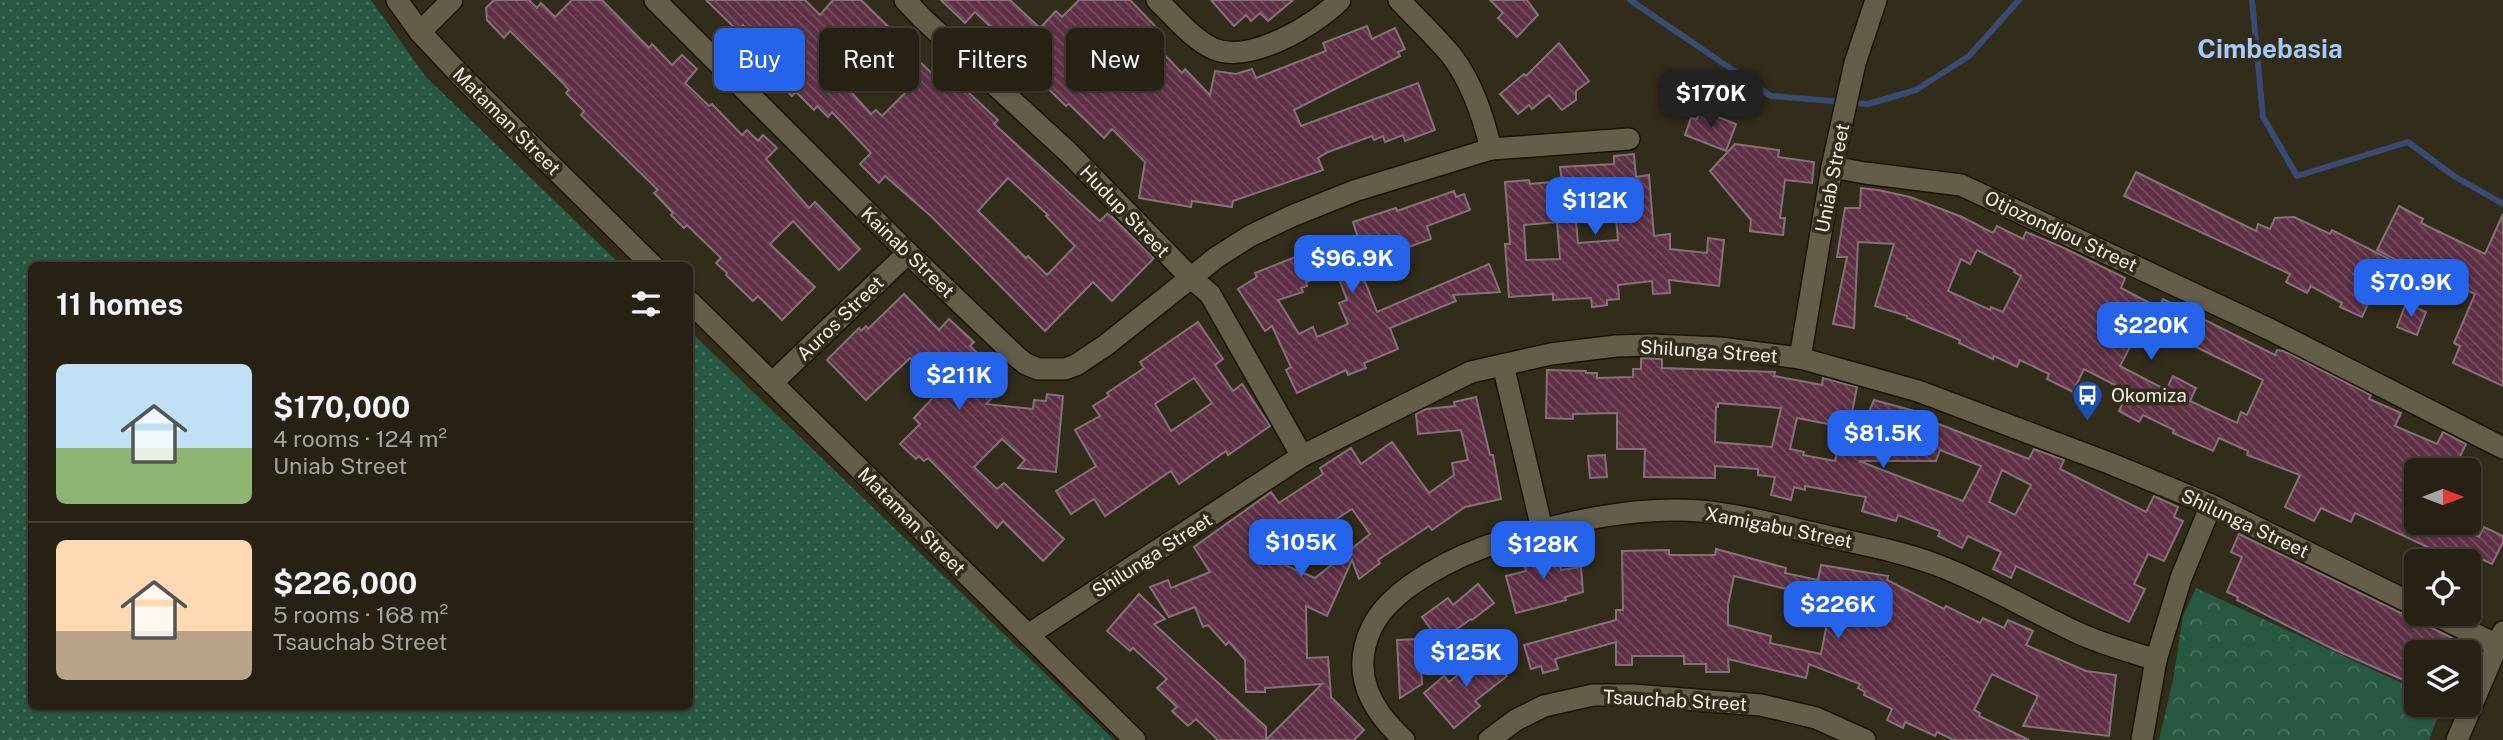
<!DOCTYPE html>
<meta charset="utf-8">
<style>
body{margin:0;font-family:"Public Sans",sans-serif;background:#2e291d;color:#f1f3f6;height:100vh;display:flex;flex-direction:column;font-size:26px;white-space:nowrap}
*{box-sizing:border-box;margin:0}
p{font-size:23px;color:#a4a3a0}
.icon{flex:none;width:38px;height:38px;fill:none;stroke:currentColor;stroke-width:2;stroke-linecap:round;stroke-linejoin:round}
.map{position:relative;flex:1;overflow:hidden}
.drawer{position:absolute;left:28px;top:262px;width:665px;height:448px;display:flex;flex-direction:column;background:#262114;border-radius:10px;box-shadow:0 2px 5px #0004,0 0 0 2px #423e34}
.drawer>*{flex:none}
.top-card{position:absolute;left:714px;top:28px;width:665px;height:63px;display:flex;gap:14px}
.needle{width:46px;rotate:90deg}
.fabs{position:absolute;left:2404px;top:458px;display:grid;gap:14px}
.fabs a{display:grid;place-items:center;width:77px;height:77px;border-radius:10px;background:#262114;box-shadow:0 2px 5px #0004,0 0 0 2px #423e34;font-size:35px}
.price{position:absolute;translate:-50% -60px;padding:0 16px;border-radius:14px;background:#2563eb;color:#fff;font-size:23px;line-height:46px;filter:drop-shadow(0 2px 4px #0008)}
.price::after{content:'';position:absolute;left:50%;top:42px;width:21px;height:16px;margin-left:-10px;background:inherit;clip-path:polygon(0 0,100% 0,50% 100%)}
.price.current{background:#222;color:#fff}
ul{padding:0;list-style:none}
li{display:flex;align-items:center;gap:21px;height:175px;padding:0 28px}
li+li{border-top:2px solid #423e34}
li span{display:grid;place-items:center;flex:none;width:196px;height:140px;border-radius:10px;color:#555}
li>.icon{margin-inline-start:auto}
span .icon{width:84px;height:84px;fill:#fffc;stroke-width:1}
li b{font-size:30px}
h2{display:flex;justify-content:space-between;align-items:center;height:84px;padding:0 28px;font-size:30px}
.tag{padding:0 24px;border-radius:10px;background:#262114;box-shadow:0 2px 5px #0004,0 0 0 2px #423e34;font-size:24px;line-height:63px}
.tag.current{background:#2563eb;color:#fff}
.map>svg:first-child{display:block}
.grass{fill:url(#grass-dots)}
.forest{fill:url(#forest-crowns)}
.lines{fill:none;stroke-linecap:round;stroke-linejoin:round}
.stream{stroke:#384b73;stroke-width:6}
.building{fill:url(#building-back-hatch);stroke:#867179;stroke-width:2;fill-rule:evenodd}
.street-casing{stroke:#1a1405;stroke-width:24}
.street{stroke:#645d4a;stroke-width:21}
.labels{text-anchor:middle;stroke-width:7;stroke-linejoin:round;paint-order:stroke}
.street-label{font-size:19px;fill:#f0ece1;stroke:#322c1b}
.poi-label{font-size:19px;fill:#f0ece1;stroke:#322c1b;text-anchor:start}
.district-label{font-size:26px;font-weight:bold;fill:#a5c9fa;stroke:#322c1b}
</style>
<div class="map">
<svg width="2503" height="740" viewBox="0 0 2503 740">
<defs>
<pattern id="grass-dots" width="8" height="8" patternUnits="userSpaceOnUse" patternTransform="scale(1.75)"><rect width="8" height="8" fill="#275942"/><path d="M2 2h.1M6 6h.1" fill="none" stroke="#47715d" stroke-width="1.8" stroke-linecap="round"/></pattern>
<pattern id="forest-crowns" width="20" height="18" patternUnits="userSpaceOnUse" patternTransform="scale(1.75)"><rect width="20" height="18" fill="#275942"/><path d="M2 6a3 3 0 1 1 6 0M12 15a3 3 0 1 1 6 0" fill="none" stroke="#47715d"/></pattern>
<pattern id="building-back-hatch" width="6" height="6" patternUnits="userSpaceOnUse" patternTransform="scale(1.75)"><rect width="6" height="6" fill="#603146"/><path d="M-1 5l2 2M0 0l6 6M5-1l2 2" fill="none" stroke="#774f60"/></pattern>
</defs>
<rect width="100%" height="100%" fill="#322c1b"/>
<path class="grass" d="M0 0H371L426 77 622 266H32V707H690V331L1114 740H0Z"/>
<path class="forest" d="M2196 588 2417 690V705H2442L2429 740H2159L2173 680 2183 616Z"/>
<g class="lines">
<g class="stream">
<path d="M1630 0 1771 96 1868 104 1916 90 1969 56 2019 0"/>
<path d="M2252 0 2263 117 2297 176 2408 142 2454 176 2503 204"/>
</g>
</g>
<g class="building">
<path d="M494 0H529L537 8 541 3 555 17 572 0H602L649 48 652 44 672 65 682 55 697 69 685 83 709 106 712 104 742 135 747 130 758 141 763 135 777 148 766 159 809 208 815 202 860 249 839 270 793 221 770 244 815 287 782 320 758 296 753 301 726 275 727 273 716 263 721 258 687 225 684 228 671 215 673 213 654 193 658 190 581 115 584 111 566 93 569 90 561 81 510 31 504 38 487 20 486 8Z"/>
<path d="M706 0H805L820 15 833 0H861L905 43 903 46 938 79 942 75 949 82 953 78 998 120 994 124 1100 221 1108 213 1154 258 1112 301 1093 282 1045 331 932 217 885 176 879 183 860 164 871 153 832 112 828 117 817 106 814 110 796 92 792 96 769 73 778 63 743 25 738 31ZM874 57 908 90 882 116 876 110 871 114 851 92 855 87 850 82ZM1008 178 1048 215 1046 216 1075 246 1047 275 1028 256 1026 258 978 211Z"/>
<path d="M941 0H1010L1040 28 1056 11 1062 17 1079 0H1130L1157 28 1152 34 1161 42 1157 47 1182 73 1185 69 1210 95 1215 71 1236 74 1252 69 1256 78 1326 51 1323 43 1367 26 1372 39 1395 28 1405 49 1398 52 1400 56 1294 110 1301 126 1418 83 1435 130 1405 141 1403 135 1385 142 1383 136 1374 140 1372 136 1328 152 1318 158 1323 170 1233 201 1232 207 1192 201 1191 207 1139 198 1145 162 1112 129 1104 138 1069 104 1066 106 995 37 998 34 975 12 965 23Z"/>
<path d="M1211 0H1293L1268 21 1260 13 1251 21 1246 15 1234 26Z"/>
<path d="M1490 0H1527L1538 15 1517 37 1498 18 1503 13Z"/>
<path d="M1559 43 1589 81 1576 91V100L1562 110 1549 95 1532 109 1529 105 1518 114 1500 94 1524 74 1526 76Z"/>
<path d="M1700 110 1736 124 1726 151 1685 135 1691 118 1697 119Z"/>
<path d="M1735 144 1779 150 1778 157 1814 162 1812 183 1785 180 1780 218H1785L1783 235 1750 231 1751 220 1710 171Z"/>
<path d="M1634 154 1636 177 1649 175 1654 236 1670 234V249L1707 253 1708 238 1724 240 1719 286 1669 280 1670 293 1653 294 1652 281 1618 285 1619 299 1607 300V305L1592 307 1591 298 1553 300V294L1509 297 1505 244H1510L1505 182 1529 180 1530 184 1562 181 1560 167 1614 164V156ZM1615 208 1618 240 1578 243 1575 211ZM1557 222 1560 259 1526 260 1524 225Z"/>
<path d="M2136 172 2256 231 2258 224 2270 229 2275 218 2294 217 2330 234 2332 230 2389 259 2362 317 2340 307 2342 303 2311 286 2307 293 2286 282 2290 274 2124 196Z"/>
<path d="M1861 188 1878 190 1910 197 1962 217 1993 233 1997 226 2023 239 2026 232 2062 247 2125 278 2121 288 2159 308 2163 299 2275 355 2277 350 2284 351 2371 395 2369 399 2401 413 2395 426 2437 444 2443 432 2466 444 2453 471H2415L2403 496 2417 503V523H2448L2479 537 2484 527 2503 536V542L2492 564 2460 549 2455 560 2355 513 2351 522 2321 508 2314 521 2285 507 2300 475 2247 455 2248 451 2219 438 2213 451 2173 433 2174 430 2143 415 2139 422 2119 411 2125 398 2112 391 2115 385 2084 369 2073 392 2047 379 2049 374 2020 360 2017 367 1994 356 1993 359 1959 343 1960 340 1907 318V316L1875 306 1894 244 1858 242 1854 328 1833 324 1847 257H1837L1845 208H1860ZM1977 250 2015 270 2014 272 2021 276 2003 312 1991 307 1990 310 1948 291 1961 259 1970 264ZM2144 320 2193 343 2192 345 2263 380 2247 415 2241 412 2237 423 2190 401 2196 388 2173 376 2166 390 2120 366Z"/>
<path d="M1454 191 1456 197 1464 194 1470 210 1427 226 1431 239 1349 269H1360L1377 312 1489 264 1500 292 1453 295 1456 301 1390 328 1398 349 1364 363 1366 368 1348 375 1346 370 1297 393 1286 370 1291 367 1272 326 1265 331 1238 289 1257 277 1255 273 1318 248 1320 252 1358 238 1353 222 1396 208 1397 211ZM1336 271 1347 300 1339 303 1348 324 1317 337 1313 327 1299 334 1278 300 1303 292 1301 288 1307 286 1306 282Z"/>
<path d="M2399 206 2423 219 2421 223 2485 254 2503 214V386L2453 363 2460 346 2454 343 2475 294 2408 263 2406 265 2377 250Z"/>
<path d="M904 294 939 330 949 319 974 342 970 346 1007 382 986 404 1033 409 1034 400 1046 401 1047 394 1063 396 1056 472 1018 468 1025 460 1002 439 974 467 997 489 1004 483 1064 539 1043 561 1003 521 997 528 928 458 924 461 919 456 916 459 900 444 920 424 914 418 942 388 910 358 866 400 827 360 859 328 861 331 866 326 868 329Z"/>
<path d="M2406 303 2426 312 2417 335 2397 327Z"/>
<path d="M1198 322 1223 359 1215 365 1233 391 1242 384 1270 426 1228 455 1226 451 1179 484 1171 471 1105 516 1094 499 1071 514 1056 491 1096 466 1075 430 1100 416 1093 406 1109 396 1107 393 1144 368 1140 362ZM1194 378 1212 403 1171 431 1155 404Z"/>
<path d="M1641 358 1662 359V368L1775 372 1774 376 1822 385 1823 378 1857 387 1849 428 1797 418 1790 449 1804 452 1803 455 1835 461 1841 436 1857 441 1874 400 1929 415 1928 420 2029 459 2034 449 2064 460 2060 469 2146 512 2154 496 2178 507 2174 517 2183 521 2164 561 2148 554 2134 584 2145 589 2129 622 2016 566 2011 578 1993 569 2001 552 1968 536 1962 548 1938 536 1940 531 1898 515 1896 521 1862 511 1866 497 1805 486V490L1794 487 1791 500 1771 495 1775 477 1758 475V469L1715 466V478L1644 477 1645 449H1617V413L1573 414V419L1546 418 1547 370 1586 371V373H1597V378L1633 377V369H1641ZM1718 403 1781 408 1772 447 1715 442 1716 407H1718ZM1940 450 1981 466 1963 501 1859 461H1936ZM2002 470 2031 485 2015 515 1989 502Z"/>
<path d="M1476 397 1490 455H1493L1501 499 1465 507 1432 530 1429 526 1378 560 1380 563 1359 579 1352 560 1327 616 1306 606 1307 658 1328 657 1331 697 1364 730 1354 740H1218L1196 719 1188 726 1172 711 1177 707 1157 688 1167 679 1133 648 1130 651 1107 631 1139 594 1165 619 1154 624 1266 727V740L1322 684 1265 688V692H1246L1245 660 1229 642 1226 645 1208 625 1203 627 1195 607 1169 617 1150 587 1168 580 1171 588 1210 572 1194 547 1271 492 1279 503 1323 474 1320 468 1351 448 1361 464 1392 442 1429 493 1454 475 1452 463 1468 460 1461 430 1418 434 1416 414 1426 409 1455 406 1454 402ZM1352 509 1370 534 1315 578 1264 556 1311 523 1316 532Z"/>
<path d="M1605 455 1607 477 1590 478 1588 456Z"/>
<path d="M2239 534 2411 618H2422L2428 626 2452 638 2445 653H2441L2417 641V686L2333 649 2237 600 2238 597 2227 592 2242 557 2231 552Z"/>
<path d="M1557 546 1561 570 1581 567 1583 592 1565 597 1566 600 1516 613 1506 576 1526 571 1522 555Z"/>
<path d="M1716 549 1786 568 1785 573 1818 580 1821 565 1888 576 1887 580 1944 609 1946 606 1980 623 1983 618 2004 628 2008 620 2033 631 2026 645 2086 671 2116 675 2109 736 2023 726 2038 696 1992 674 1974 710 1980 713 1979 716 2029 740H1954L1937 732 1935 736 1905 722 1903 728 1887 720 1892 709 1864 695 1865 692 1858 688 1860 684 1809 664 1806 678 1728 659 1729 672H1706V664H1684V656H1632V665H1616V642L1555 659 1558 669 1543 673 1541 666 1531 669 1524 645 1616 620V610H1623L1622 551 1669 550V555H1715ZM1734 576 1790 590 1787 604 1829 613 1821 654 1770 643 1771 636 1728 625V605Z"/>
<path d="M1478 584 1494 603 1472 620 1471 619 1440 641 1422 617 1448 598 1453 605Z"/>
<path d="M1419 639 1422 684 1400 698 1397 640Z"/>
<path d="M1488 651 1507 676 1475 701 1480 706 1454 728 1424 693 1444 676 1449 682Z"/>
</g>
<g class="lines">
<defs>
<g id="street">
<path d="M397 0 420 32 465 80 653 266"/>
<path d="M655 0 908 253 1017 357 1026 364 1038 369H1065L1076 365 1106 345 1217 257 1250 236 1292 216 1354 191 1491 149 1629 139"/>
<path d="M905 0 922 18 1068 152 1190 277 1210 294 1302 456"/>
<path d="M1157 0C1175 17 1192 39 1214 49 1251 64 1315 25 1340 0"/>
<path d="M1399 0C1416 18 1435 36 1451 55 1472 82 1483 116 1491 149"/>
<path d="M420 32 452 0"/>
<path d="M1832 167 1865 173 1961 185 2269 329 2503 448"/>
<path d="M690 302 1135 740"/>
<path d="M1800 358 1832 167 1855 63 1876 0"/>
<path d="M1503 365 1542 529"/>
<path d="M772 383 908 253"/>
<path d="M2434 614 2503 648"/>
<path d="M1028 635 1302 456 1471 372 1551 354 1616 346 1651 345 1720 348 1800 358 1918 391 2109 463 2211 505 2417 606"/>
<path d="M1404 740C1370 709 1350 672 1372 627 1392 586 1460 554 1502 541 1565 522 1633 506 1700 511 1743 515 1787 527 1830 537 1866 545 1902 552 1937 565 1985 583 2029 610 2076 632 2101 644 2129 651 2156 660"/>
<path d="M1489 740 1516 720 1544 706 1593 695H1632L1761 705 1816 718 1865 740"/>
<path d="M2142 740 2156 660 2181 578 2211 505"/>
<path d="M2457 740 2503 632"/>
</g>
</defs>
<use href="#street" class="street-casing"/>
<use href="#street" class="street"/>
</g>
<defs>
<symbol id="bus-pin" viewBox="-11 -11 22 30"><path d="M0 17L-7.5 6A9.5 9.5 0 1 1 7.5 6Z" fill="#1a4fb4" stroke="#322c1b"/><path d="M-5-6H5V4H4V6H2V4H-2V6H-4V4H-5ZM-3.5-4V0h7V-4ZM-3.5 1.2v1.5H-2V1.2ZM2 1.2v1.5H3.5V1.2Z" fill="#fff"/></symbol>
</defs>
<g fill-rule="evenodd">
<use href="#bus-pin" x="2070" y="378" width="35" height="47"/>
</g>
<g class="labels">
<g class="street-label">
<text transform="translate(507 121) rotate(45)" y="7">Mataman Street</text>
<text transform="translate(1832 178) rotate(-79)" y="7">Uniab Street</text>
<text transform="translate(1125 211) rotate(46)" y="7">Hudup Street</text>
<text transform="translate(2061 231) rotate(25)" y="7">Otjozondjou Street</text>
<text transform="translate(908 252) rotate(44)" y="7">Kainab Street</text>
<text transform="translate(840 318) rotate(-44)" y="7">Auros Street</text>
<text transform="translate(1709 351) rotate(4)" y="7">Shilunga Street</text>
<text transform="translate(912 521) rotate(45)" y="7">Mataman Street</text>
<text transform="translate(2245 523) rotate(25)" y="7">Shilunga Street</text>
<text transform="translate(1779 527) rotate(11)" y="7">Xamigabu Street</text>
<text transform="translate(1152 555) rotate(-33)" y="7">Shilunga Street</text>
<text transform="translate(1675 700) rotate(3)" y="7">Tsauchab Street</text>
</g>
<g class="poi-label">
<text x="2111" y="402">Okomiza</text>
</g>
<g class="district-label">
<text x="2270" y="58">Cimbebasia</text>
</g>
</g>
</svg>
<div class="fabs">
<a><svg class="needle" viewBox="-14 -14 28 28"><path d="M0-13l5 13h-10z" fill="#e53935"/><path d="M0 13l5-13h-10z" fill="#a4a3a0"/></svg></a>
<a><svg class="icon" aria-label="locate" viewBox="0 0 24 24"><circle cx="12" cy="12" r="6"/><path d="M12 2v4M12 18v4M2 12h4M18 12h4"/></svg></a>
<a><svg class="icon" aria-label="layers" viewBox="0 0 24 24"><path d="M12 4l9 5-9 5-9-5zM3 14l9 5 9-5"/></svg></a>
</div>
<b class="price current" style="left:1711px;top:130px">$170K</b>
<b class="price" style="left:1595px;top:237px">$112K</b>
<b class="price" style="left:1352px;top:295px">$96.9K</b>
<b class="price" style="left:2411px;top:319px">$70.9K</b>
<b class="price" style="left:2151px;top:362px">$220K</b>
<b class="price" style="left:959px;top:412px">$211K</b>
<b class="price" style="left:1883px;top:470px">$81.5K</b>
<b class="price" style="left:1301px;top:579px">$105K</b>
<b class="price" style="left:1543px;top:581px">$128K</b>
<b class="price" style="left:1838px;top:641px">$226K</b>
<b class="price" style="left:1466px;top:689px">$125K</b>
<div class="top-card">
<a class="tag current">Buy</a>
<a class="tag">Rent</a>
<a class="tag">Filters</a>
<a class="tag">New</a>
</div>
<section class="drawer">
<h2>11 homes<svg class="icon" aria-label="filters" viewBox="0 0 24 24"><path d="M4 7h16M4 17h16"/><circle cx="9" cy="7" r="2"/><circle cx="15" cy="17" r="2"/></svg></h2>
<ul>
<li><span style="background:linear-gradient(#bfe0f5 60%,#8fb573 0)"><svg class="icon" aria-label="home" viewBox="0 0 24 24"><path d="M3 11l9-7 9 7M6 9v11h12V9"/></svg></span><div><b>$170,000</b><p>4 rooms · 124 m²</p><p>Uniab Street</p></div></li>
<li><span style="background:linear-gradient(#ffd9b3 65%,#b9a48a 0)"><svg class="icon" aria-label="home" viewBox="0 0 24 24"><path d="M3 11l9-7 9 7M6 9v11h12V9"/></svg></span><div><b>$226,000</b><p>5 rooms · 168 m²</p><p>Tsauchab Street</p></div></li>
</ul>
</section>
</div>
